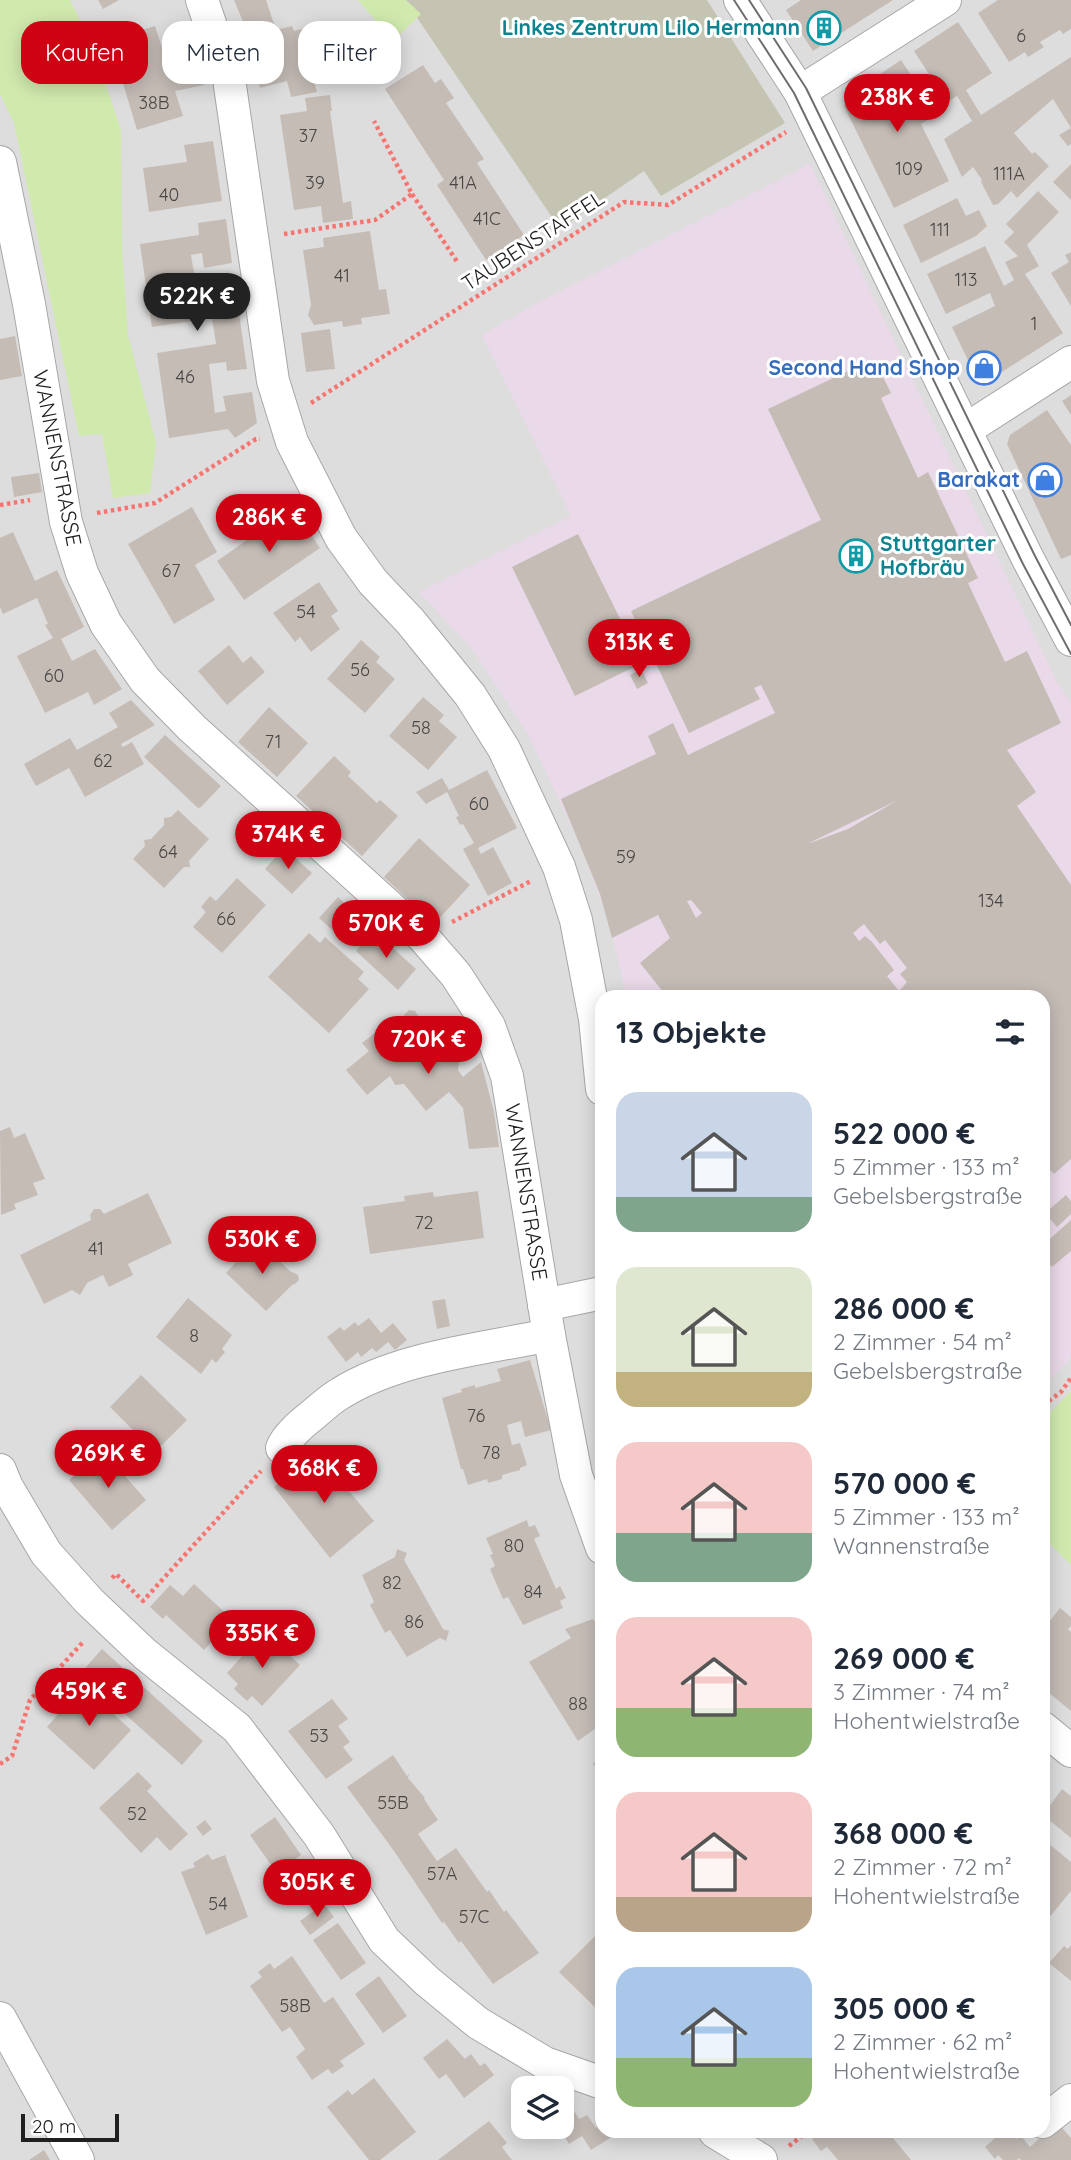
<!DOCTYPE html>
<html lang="de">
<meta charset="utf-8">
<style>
body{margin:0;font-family:Quicksand,sans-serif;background:#f2f2f3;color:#1f2937;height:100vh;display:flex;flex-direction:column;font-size:26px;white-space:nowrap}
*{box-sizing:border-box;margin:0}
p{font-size:23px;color:#747a83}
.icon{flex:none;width:38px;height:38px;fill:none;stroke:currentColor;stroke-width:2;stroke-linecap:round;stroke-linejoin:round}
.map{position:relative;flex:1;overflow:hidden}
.panel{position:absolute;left:595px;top:990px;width:455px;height:1148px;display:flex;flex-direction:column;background:#fff;border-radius:21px;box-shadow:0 4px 18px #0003}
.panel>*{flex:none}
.guide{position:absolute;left:21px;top:21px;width:469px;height:63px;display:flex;gap:14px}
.controls{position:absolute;left:511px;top:2076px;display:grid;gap:14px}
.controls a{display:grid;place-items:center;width:63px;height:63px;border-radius:14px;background:#fff;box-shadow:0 4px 18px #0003;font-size:35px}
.scale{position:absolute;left:21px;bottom:18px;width:98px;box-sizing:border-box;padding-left:7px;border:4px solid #202020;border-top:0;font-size:19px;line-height:24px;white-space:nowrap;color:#202020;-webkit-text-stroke:5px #fff;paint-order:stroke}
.price{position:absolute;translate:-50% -60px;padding:0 16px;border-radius:24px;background:#ce0212;color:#fff;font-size:23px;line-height:46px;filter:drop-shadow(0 2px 4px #0008)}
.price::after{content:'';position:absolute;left:50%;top:42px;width:21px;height:16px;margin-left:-10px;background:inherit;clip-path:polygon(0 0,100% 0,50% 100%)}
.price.active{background:#222;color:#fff}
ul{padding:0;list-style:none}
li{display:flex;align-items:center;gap:21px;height:175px;padding:0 21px}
li span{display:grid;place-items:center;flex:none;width:196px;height:140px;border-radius:21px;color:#555}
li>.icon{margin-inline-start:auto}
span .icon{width:84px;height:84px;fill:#fffc;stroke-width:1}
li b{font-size:30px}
h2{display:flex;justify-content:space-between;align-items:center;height:84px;padding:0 21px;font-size:30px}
.pill{padding:0 24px;border-radius:21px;background:#fff;box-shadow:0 4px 18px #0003;font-size:24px;line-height:63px}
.pill.active{background:#ce0212;color:#fff}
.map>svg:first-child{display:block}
.residential{fill:#dedddd;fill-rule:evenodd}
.industrial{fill:#ead9e8}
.construction{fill:#c5c4b2}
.grass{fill:#d0eaae}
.building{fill:#c5bcb6;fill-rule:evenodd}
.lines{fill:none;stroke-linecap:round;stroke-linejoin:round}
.minor-casing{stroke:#a7a7a7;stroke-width:34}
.path{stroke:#f87470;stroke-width:4.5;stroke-dasharray:3.5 3.5;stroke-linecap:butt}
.minor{stroke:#fff;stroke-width:32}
.tram{stroke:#6e6e6e;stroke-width:2}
.labels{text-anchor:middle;stroke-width:6;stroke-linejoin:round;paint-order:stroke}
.number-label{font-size:18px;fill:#494746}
.culture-label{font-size:21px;font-weight:bold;fill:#0d838f;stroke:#fff;text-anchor:end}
.street-label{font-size:21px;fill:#202020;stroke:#fff}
.shop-label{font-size:21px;font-weight:bold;fill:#366cbe;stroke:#fff;text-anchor:end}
</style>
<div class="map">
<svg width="1071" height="2160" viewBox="0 0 1071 2160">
<rect width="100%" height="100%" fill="#f1ede7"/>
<path class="residential" d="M0 0H1071V2160H0ZM602 998H1043V2132H602ZM523 2088H562V2126H523Z"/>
<path class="industrial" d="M810 164 1057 682 1071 703V1357L1043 1388V998L627 997 608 919 580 844 528 734 473 650 419 592 571 516 482 335 539 302Z"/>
<path class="construction" d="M405 0H707L785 123 661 196 644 171 560 229Z"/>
<g class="grass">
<path d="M0 0H70L94 49 121 130 122 249 128 335 156 443 150 493 113 498 102 434 79 436 14 123 0 94Z"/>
<path d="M358 0H406L421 14 393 41Z"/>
<path d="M1071 1391V1565L1043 1537V1420Z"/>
</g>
<g class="building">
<path d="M98 0H119L103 9Z"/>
<path d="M234 0H266L276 30 292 26 294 31 313 26 325 71 312 74 317 92 291 97 287 81 260 88 244 24Z"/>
<path d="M801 0H893L813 51 786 10Z"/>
<path d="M998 0H1071V29L1063 34 1060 30 1040 42 1044 47 1028 57 1025 52 1009 62 978 13Z"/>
<path d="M958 22 992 73 966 90 981 115 1071 57V128L1053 99 1014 133 1032 154 1035 152 1049 166 1017 198 1011 191 998 204 993 205 981 182 982 180 973 167 962 177 944 139 972 121 957 96 947 102 914 51Z"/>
<path d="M155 26 163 51 191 41 204 85 175 91 183 116 137 130 110 40Z"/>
<path d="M901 60 937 114 921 124 949 181 894 208 844 106 849 95Z"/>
<path d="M423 65 435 83 441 79 454 98 446 103 484 159 477 163 524 235 486 260 437 185 444 180 385 89Z"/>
<path d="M330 95 332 111H330L343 203 351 201 353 219 323 223 321 206 294 210 280 115 307 111 305 98Z"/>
<path d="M1071 128V144L1068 146 1059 135Z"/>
<path d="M213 141 222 201 149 212 143 168 187 162 184 145Z"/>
<path d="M1071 164V200L1053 182Z"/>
<path d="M1038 191 1059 212 1027 245 1039 266 1025 274 1063 333 986 382 977 379 952 327 995 306 990 293 946 314 927 274 985 246 1004 286 1014 280 1005 262 1018 256 1004 242 1014 232 1006 224Z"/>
<path d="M957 198 966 216 979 210 987 226 976 236 921 263 903 225Z"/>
<path d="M226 219 232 263 204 268 202 253 191 255 195 279 199 301 209 300 207 289 235 285 247 369 227 371 226 362 209 364 215 413 226 411 223 396 252 392 257 423 235 438 228 429 169 438 157 353 216 344 212 318 152 327 140 244 199 235 198 223Z"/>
<path d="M370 231 379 290 386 289 390 314 361 318 362 324 343 327 342 321 314 325 308 315 311 305 303 250 324 247 323 238Z"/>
<path d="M1071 252V306L1051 273 1069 262 1065 255Z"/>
<path d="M330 329 335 369 306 372 301 333Z"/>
<path d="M15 336 22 376 0 380V339Z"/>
<path d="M865 363 867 367 876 363 891 393 881 398 918 478 928 472 978 578 968 583 1005 662 1027 651 1061 723 1007 750 1036 792 1017 806 1071 885V1159L1054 1174 1046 1166 1043 1169V998H668L640 963 670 938 658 915 612 938 600 894 561 799 656 754 648 736 673 723 688 755 775 713 761 685 754 688 760 699 689 733 631 611 821 520 768 409ZM898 800 848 829 810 843H809ZM691 900 702 913 696 918 687 901ZM864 924 880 944 885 940 907 968 900 974 907 982 899 991 887 976 894 970 872 942 865 936 859 941 853 933Z"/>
<path d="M1071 395V415L1062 401Z"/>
<path d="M1047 410 1071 445V555L1061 559 1007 444 1010 435Z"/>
<path d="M39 473 42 492 14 497 11 477Z"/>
<path d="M192 507 217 552 195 565 215 600 174 624 128 544Z"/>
<path d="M293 508 320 548 244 600 217 561Z"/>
<path d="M13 532 35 581 57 570 84 627 61 639 72 661 95 649 122 689 94 705 88 692 45 713 17 656 53 638 45 625 48 624 37 598 3 614 0 607V538Z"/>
<path d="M578 534 642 663 575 696 512 567Z"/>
<path d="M319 582 338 611 331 616 340 629 311 652 300 637 295 642 273 613Z"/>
<path d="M361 640 380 657 376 662 395 679 365 713 327 679Z"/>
<path d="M229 645 243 663 251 656 265 672 227 705 198 671Z"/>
<path d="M641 669 648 683 637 689 630 675Z"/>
<path d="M423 697 444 715 439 721 457 737 428 770 389 736Z"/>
<path d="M131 700 155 725 121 744 123 747 132 742 144 764 85 797 69 768 36 786 24 764 70 738 77 750 118 727 109 713Z"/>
<path d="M269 707 308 743 277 777 238 742Z"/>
<path d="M165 735 221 786 201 807 198 808 144 757Z"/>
<path d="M334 756 351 772 348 776 377 803 380 800 398 816 362 856 296 796Z"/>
<path d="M487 770 517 828 478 848 481 854 493 847 512 883 488 896 463 849 474 843 463 824 460 825 456 817 459 816 447 792 426 804 416 792 442 778 449 790Z"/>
<path d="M178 810 209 839 189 861 190 867H184L164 888 133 859 145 846 144 840 151 839 164 825V818L171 817Z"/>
<path d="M419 838 470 885 434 924 384 877Z"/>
<path d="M284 848 312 873 292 894 265 869Z"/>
<path d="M237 878 266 905 222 953 193 927 206 912 201 907 210 896 216 901Z"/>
<path d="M338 897 369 926 350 946 319 918Z"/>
<path d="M374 931 416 969 398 990 356 951Z"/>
<path d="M309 933 320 943 325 937 364 972 358 979 369 989 329 1033 268 977Z"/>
<path d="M409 1010 415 1011 421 1020 452 1058 456 1059 459 1063 458 1070 463 1077 481 1062 494 1112 499 1147 469 1149 463 1108 449 1092 426 1111 404 1084 395 1085 390 1076 367 1095 346 1070 369 1051 362 1043 376 1032 381 1038 404 1019V1015Z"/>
<path d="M10 1127 14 1138 25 1133 45 1179 33 1183 38 1195 14 1204 16 1209 1 1215 0 1131Z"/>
<path d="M478 1191 484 1238 370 1254 363 1207 405 1201 404 1196 433 1192 434 1197Z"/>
<path d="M148 1193 172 1243 128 1264 133 1275 109 1287 103 1275 87 1283 80 1295 72 1290 44 1304 20 1255 91 1220 90 1215 94 1209H100L104 1214Z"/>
<path d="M1066 1195 1071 1201V1214L1057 1227 1045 1213Z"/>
<path d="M1071 1220V1251L1052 1267 1043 1257V1245Z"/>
<path d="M257 1240 290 1271 298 1275 299 1280 295 1284 292 1285 266 1311 226 1273Z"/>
<path d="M188 1298 232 1335 222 1349 225 1352 216 1363 212 1359 201 1374 156 1337Z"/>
<path d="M445 1299 450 1326 437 1329 432 1301Z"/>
<path d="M369 1318 381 1333 393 1323 407 1340 395 1350 388 1342 376 1352 372 1348 361 1357 358 1352 346 1362 327 1337 340 1327 344 1331 355 1322 358 1326Z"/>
<path d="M530 1360 551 1430 525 1437 521 1421 507 1425 512 1445 520 1443 527 1465 520 1468V1470L502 1475V1479L488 1483 487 1479 468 1485 463 1469H461L442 1398 462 1392 461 1389 475 1385V1388L501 1381 497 1369Z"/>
<path d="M141 1375 187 1420 155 1452 110 1407Z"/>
<path d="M103 1451 146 1500 112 1530 69 1480Z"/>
<path d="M317 1453 374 1521 330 1558 274 1487Z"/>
<path d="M527 1520 529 1527 535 1525 540 1536 534 1539 556 1589 560 1586 566 1598 560 1601 563 1608 523 1625 508 1597 503 1599 490 1569 495 1566 490 1555 493 1554 486 1538Z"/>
<path d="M397 1549 407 1553 404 1560 443 1629 449 1631 446 1641 440 1638 407 1657 390 1630 385 1633 370 1605 374 1602 362 1575 395 1557Z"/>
<path d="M194 1584 232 1619 204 1650 166 1615 163 1619 150 1607 170 1585 183 1596Z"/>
<path d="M1060 1608 1071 1617V1626L1068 1629 1071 1632V1711L1043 1688V1624L1046 1626Z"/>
<path d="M593 1619 602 1634V1724L578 1741 529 1662 571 1638 565 1629Z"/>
<path d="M264 1632 300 1665 262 1706 252 1696 247 1701 234 1689 238 1684 227 1673Z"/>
<path d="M102 1649 203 1741 182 1765 80 1674Z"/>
<path d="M83 1686 131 1730 94 1770 47 1727Z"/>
<path d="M332 1699 348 1719 338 1726 350 1742 343 1747 353 1760 326 1779 288 1731Z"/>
<path d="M393 1755 407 1776 409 1774 408 1778 425 1798 424 1799 438 1820 418 1834 437 1861 456 1848 487 1892 489 1890 504 1912 506 1910 539 1953 493 1984 461 1941 459 1943 444 1922 442 1923 394 1851 347 1787Z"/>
<path d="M602 1757V1775L593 1764Z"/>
<path d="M138 1772 152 1786 147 1791 188 1834 170 1851 157 1837 141 1853 99 1808Z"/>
<path d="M1062 1789 1071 1796V1838L1043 1815Z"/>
<path d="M275 1817 301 1855 276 1872 250 1835Z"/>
<path d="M205 1820 212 1829 203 1836 196 1827Z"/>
<path d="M1043 1839 1071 1862V1891L1048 1919 1043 1915Z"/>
<path d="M208 1854 212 1860 225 1855 248 1917 206 1935 181 1872 195 1867 193 1863Z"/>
<path d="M324 1904 334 1917 310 1935 300 1921Z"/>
<path d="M338 1923 366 1963 341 1980 313 1940Z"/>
<path d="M595 1936 602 1943V2014L559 1972Z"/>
<path d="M1071 1945V1981L1049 1963 1064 1946 1068 1949Z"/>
<path d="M292 1956 324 2003 333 1997 365 2044 340 2061 344 2066 332 2074 328 2069 312 2080 296 2057 305 2049 290 2027 282 2032 250 1986 262 1977 258 1972 270 1963 274 1969Z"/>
<path d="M379 1976 407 2016 383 2033 355 1994Z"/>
<path d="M447 2039 465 2059 471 2054 480 2066 485 2063 494 2075 464 2098 446 2074 439 2079 423 2058Z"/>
<path d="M374 2078 416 2132 380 2160H369L327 2107 348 2090 352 2095Z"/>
<path d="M571 2106 579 2119 587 2115 596 2128 602 2124V2132H613L615 2135 591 2150 582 2136 569 2144 561 2131 551 2136 545 2126H562V2112Z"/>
<path d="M489 2121 507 2143 502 2147 512 2160H438Z"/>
<path d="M1057 2122 1071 2138V2160H1021L1019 2158 1017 2160H1003L998 2155 995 2159 985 2147 996 2137 991 2132H1011L1017 2139 1021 2136 1030 2147Z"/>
<path d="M821 2132H888L911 2160H838L827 2147 821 2151 812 2139Z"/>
<path d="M44 2150 50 2160H29Z"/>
</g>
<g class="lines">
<defs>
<g id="minor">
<path d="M202 0 229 79 273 381 292 442 341 538 373 582 410 621 470 695 504 749 559 867 576 920 595 1019 602 1089"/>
<path d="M740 0 800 92 1028 559 1071 640"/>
<path d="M800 92 945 0"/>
<path d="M0 162 29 304 66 522 82 573 106 624 145 680 192 728 423 937 456 975 489 1026 507 1076 549 1335 576 1475 602 1548"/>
<path d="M965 430 1071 362"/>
<path d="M544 1305 602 1293"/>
<path d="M282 1448C287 1435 304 1422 315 1413 323 1406 332 1398 341 1393 399 1357 483 1349 549 1335"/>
<path d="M0 1470 7 1487 46 1553 89 1601 145 1654 237 1728 319 1835 384 1940 427 1981 478 2023 545 2063 602 2083"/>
<path d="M1043 1728 1071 1751"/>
<path d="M0 2018 78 2160"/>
<path d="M1043 2122 1071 2100"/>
<path d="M715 2132 761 2160"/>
</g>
</defs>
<use href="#minor" class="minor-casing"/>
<g class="path">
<path d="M412 194 458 263"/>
<path d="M284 234 375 220 412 194 374 121"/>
<path d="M311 403 624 202 668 205 786 132"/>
<path d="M0 505 30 500"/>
<path d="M97 513 155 503 256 439H260"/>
<path d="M452 922 531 881"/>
<path d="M1043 1405 1061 1392 1071 1378"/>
<path d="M112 1578 116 1574 143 1601 261 1471"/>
<path d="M0 1764 12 1756 30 1700 84 1641"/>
<path d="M789 2146 807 2132"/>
</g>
<use href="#minor" class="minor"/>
<g class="tram">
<path d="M734 0 794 93 1023 564 1071 654"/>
<path d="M749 0 806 88 1035 556 1071 625"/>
</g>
</g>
<defs>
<symbol id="building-ring" viewBox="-11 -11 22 22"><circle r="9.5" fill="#fff" stroke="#0f9aa8" stroke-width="1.5"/><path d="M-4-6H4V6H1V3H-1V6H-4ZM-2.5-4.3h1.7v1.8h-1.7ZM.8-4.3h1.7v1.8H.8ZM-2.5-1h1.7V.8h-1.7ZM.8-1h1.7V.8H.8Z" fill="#0f9aa8"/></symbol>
<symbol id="shop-ring" viewBox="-11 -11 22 22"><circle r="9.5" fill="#fff" stroke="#3f7fe0" stroke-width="1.5"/><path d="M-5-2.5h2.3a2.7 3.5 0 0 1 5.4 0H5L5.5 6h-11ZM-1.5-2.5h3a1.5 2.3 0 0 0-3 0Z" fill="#3f7fe0"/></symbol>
</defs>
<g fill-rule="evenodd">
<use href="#building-ring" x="805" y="9" width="38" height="38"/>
<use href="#shop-ring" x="965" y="349" width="38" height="38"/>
<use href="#shop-ring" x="1026" y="461" width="38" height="38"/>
<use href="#building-ring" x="837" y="537" width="38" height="38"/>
</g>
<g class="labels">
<g class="number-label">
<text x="1021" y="42">6</text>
<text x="154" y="109">38B</text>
<text x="308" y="142">37</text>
<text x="909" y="175">109</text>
<text x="1009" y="180">111A</text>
<text x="315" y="189">39</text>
<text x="463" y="189">41A</text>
<text x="169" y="201">40</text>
<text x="487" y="225">41C</text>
<text x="940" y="236">111</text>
<text x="342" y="282">41</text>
<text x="966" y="286">113</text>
<text x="1034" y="330">1</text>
<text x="185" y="383">46</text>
<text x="171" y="577">67</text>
<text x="306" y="618">54</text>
<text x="360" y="676">56</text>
<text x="54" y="682">60</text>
<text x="421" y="734">58</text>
<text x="273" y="748">71</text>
<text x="103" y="767">62</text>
<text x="479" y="810">60</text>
<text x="168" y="858">64</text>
<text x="626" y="863">59</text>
<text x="991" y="907">134</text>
<text x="226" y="925">66</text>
<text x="424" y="1229">72</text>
<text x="96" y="1255">41</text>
<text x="194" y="1342">8</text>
<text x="476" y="1422">76</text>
<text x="491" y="1459">78</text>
<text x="514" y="1552">80</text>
<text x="392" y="1589">82</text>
<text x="533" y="1598">84</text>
<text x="414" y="1628">86</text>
<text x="578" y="1710">88</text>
<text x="319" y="1742">53</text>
<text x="393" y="1809">55B</text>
<text x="137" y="1820">52</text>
<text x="442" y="1880">57A</text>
<text x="218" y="1910">54</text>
<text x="474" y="1923">57C</text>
<text x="295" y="2012">58B</text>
</g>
<g class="culture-label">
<text x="800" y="35">Linkes Zentrum Lilo Hermann</text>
<text x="880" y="551" text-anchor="start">Stuttgarter<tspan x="880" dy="24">Hofbräu</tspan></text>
</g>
<g class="street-label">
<text transform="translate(533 241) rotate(-33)" y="7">TAUBENSTAFFEL</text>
<text transform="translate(57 458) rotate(79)" y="7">WANNENSTRASSE</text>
<text transform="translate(526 1192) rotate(81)" y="7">WANNENSTRASSE</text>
</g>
<g class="shop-label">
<text x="960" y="375">Second Hand Shop</text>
<text x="1020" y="487">Barakat</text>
</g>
</g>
</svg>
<div class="controls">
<a><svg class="icon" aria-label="layers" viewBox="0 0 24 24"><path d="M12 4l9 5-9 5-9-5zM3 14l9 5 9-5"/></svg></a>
</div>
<div class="scale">20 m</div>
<b class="price" style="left:897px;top:134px">238K €</b>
<b class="price active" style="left:197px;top:333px">522K €</b>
<b class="price" style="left:269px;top:554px">286K €</b>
<b class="price" style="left:639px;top:679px">313K €</b>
<b class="price" style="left:288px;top:871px">374K €</b>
<b class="price" style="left:386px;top:960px">570K €</b>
<b class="price" style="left:428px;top:1076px">720K €</b>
<b class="price" style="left:262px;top:1276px">530K €</b>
<b class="price" style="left:108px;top:1490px">269K €</b>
<b class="price" style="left:324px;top:1505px">368K €</b>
<b class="price" style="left:262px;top:1670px">335K €</b>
<b class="price" style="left:89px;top:1728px">459K €</b>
<b class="price" style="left:317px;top:1919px">305K €</b>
<div class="guide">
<a class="pill active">Kaufen</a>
<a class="pill">Mieten</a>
<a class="pill">Filter</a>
</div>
<section class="panel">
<h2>13 Objekte<svg class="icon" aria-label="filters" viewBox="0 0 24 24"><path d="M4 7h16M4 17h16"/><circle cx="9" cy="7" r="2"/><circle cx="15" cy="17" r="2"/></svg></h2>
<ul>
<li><span style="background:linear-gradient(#c9d6e8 75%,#7fa58c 0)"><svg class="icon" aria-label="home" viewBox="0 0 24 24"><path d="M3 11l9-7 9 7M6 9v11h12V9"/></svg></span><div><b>522 000 €</b><p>5 Zimmer · 133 m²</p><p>Gebelsbergstraße</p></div></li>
<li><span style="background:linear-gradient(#dfe7d0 75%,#c2b280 0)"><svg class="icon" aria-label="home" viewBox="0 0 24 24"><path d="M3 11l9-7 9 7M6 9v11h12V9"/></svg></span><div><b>286 000 €</b><p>2 Zimmer · 54 m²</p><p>Gebelsbergstraße</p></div></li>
<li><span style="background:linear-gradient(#f6c9c9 65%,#7fa58c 0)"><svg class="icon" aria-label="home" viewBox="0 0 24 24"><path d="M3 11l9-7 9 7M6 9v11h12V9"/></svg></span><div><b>570 000 €</b><p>5 Zimmer · 133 m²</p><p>Wannenstraße</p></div></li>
<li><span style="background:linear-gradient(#f6c9c9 65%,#8fb573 0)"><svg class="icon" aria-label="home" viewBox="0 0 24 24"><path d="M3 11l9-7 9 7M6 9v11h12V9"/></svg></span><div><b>269 000 €</b><p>3 Zimmer · 74 m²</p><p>Hohentwielstraße</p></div></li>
<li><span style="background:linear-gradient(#f6c9c9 75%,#b9a48a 0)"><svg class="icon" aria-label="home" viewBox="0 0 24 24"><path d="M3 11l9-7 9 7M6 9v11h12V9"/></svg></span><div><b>368 000 €</b><p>2 Zimmer · 72 m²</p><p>Hohentwielstraße</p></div></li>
<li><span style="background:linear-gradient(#a9c7e8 65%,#8fb573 0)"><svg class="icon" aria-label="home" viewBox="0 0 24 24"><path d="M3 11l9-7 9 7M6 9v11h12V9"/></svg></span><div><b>305 000 €</b><p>2 Zimmer · 62 m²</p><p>Hohentwielstraße</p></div></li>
</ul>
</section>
</div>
